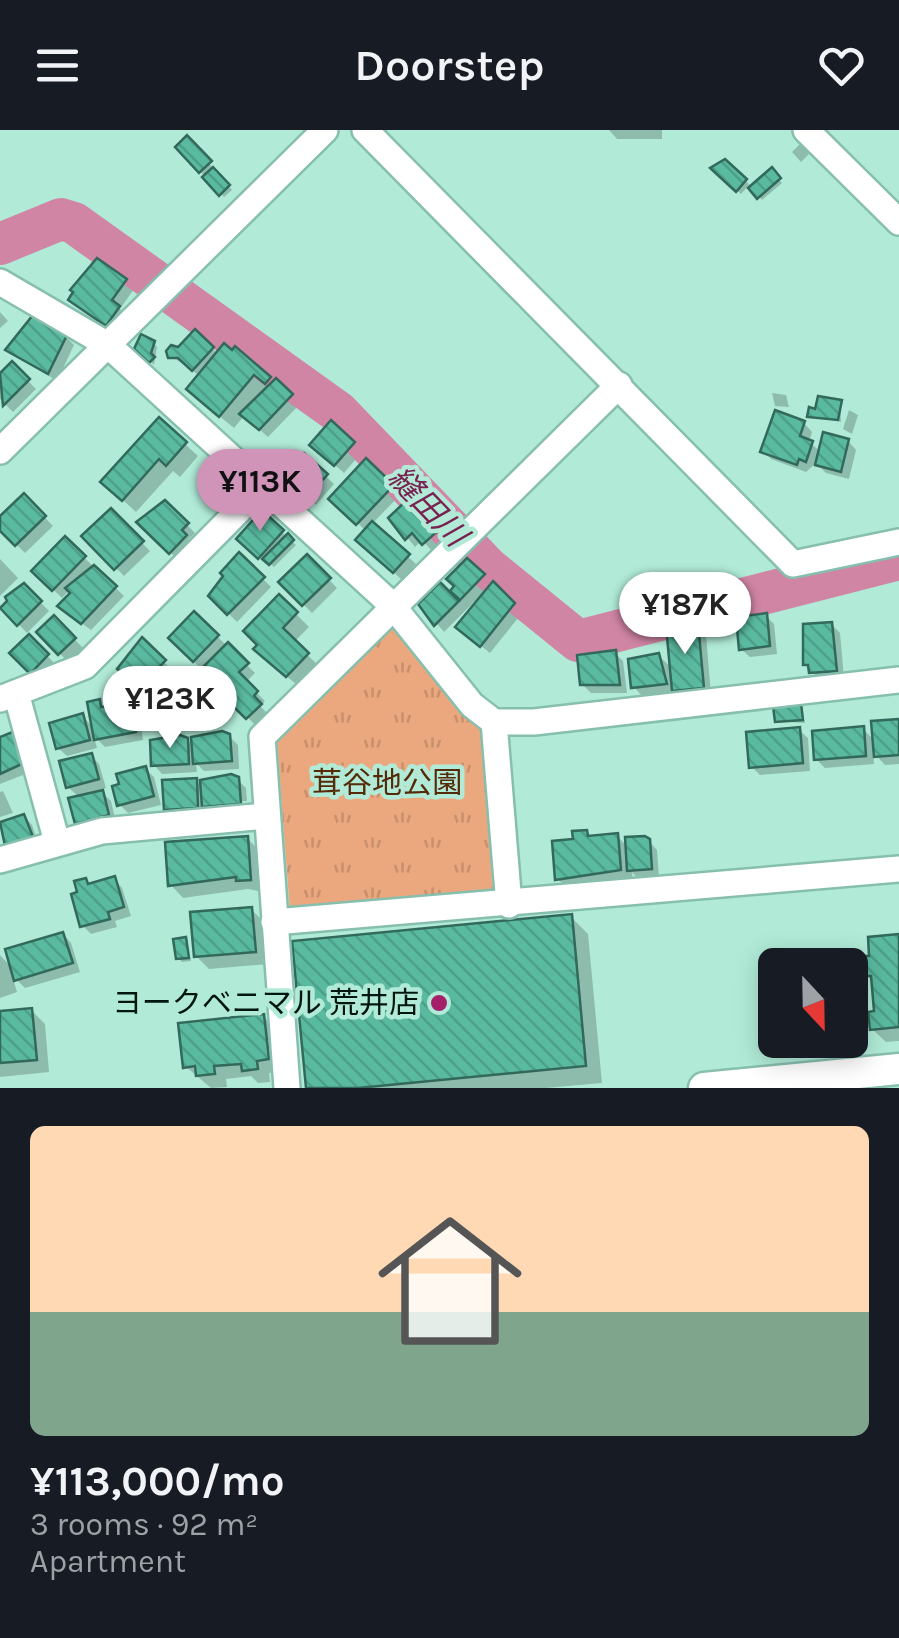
<!DOCTYPE html>
<meta charset="utf-8">
<style>
body{margin:0;font-family:Karla,"Noto Sans JP",sans-serif;background:#20242c;color:#f1f3f6;height:100vh;display:flex;flex-direction:column;font-size:38px;white-space:nowrap}
*{box-sizing:border-box;margin:0}
p{font-size:32px;color:#9ea1a6}
.icon{flex:none;width:55px;height:55px;fill:none;stroke:currentColor;stroke-width:2;stroke-linecap:round;stroke-linejoin:round}
.map{position:relative;height:958px;overflow:hidden}
.panel{display:flex;flex-direction:column;background:#171b24;flex:1}
.panel>*{flex:none}
.needle{width:65px;rotate:158deg}
.fabs{position:absolute;left:758px;top:818px;display:grid;gap:20px}
.fabs a{display:grid;place-items:center;width:110px;height:110px;border-radius:15px;background:#171b24;box-shadow:0 5px 25px #0003;font-size:50px}
.price{position:absolute;translate:-50% -85px;padding:0 22px;border-radius:35px;background:#fff;color:#222;font-size:32px;line-height:65px;filter:drop-shadow(0 2px 5px #0008)}
.price::after{content:'';position:absolute;left:50%;top:60px;width:30px;height:22px;margin-left:-15px;background:inherit;clip-path:polygon(0 0,100% 0,50% 100%)}
.price.active{background:#cf94b7;color:#111}
ul{padding:0;list-style:none}
li{display:grid;align-content:center;gap:20px;height:530px;padding:0 30px}
li span{display:grid;place-items:center;height:310px;border-radius:15px;color:#555}
li>.icon{margin-inline-start:auto}
span .icon{width:180px;height:180px;fill:#fffc;stroke-width:1}
li b{font-size:42px}
header{display:flex;justify-content:space-between;align-items:center;height:130px;padding:0 30px;background:#171b24;font-size:45px;font-weight:600}
.map>svg:first-child{display:block}
.grass{fill:url(#grass-tufts)}
.shadow{fill:#0003}
.lines{fill:none;stroke-linecap:round;stroke-linejoin:round}
.river{stroke:#d085a5;stroke-width:42}
.building{fill:url(#building-back-hatch);stroke:#32695a;stroke-width:2.5}
.minor-casing{stroke:#87bfae;stroke-width:30}
.tertiary-casing{stroke:#87bfae;stroke-width:35}
.minor{stroke:#fff;stroke-width:25}
.tertiary{stroke:#fff;stroke-width:30}
.poi-dot{fill:#a61f69;stroke:#b1ebd8;stroke-width:4}
.labels{text-anchor:middle;stroke-width:9;stroke-linejoin:round;paint-order:stroke}
.park-label{font-size:30px;fill:#552a08;stroke:#b1ebd8}
.poi-label{font-size:30px;fill:#011610;stroke:#b1ebd8;text-anchor:end}
.water-label{font-size:32px;font-style:italic;fill:#79224f;stroke:#b1ebd8}
</style>
<header><svg class="icon" aria-label="menu" viewBox="0 0 24 24"><path d="M4 6h16M4 12h16M4 18h16"/></svg>Doorstep<svg class="icon" aria-label="heart" viewBox="0 0 24 24"><path d="M12 20l-8-8c-3-5 5-10 8-4 3-6 11-1 8 4z"/></svg></header>
<div class="map">
<svg width="899" height="958" viewBox="0 0 899 958">
<defs>
<pattern id="grass-tufts" width="24" height="20" patternUnits="userSpaceOnUse" patternTransform="scale(2.5)"><rect width="24" height="20" fill="#eba87f"/><path d="M3 7l-1-3M5 7V3M7 7l1-3M15 17l-1-3M17 17v-4M19 17l1-3" fill="none" stroke="#c8906d"/></pattern>
<pattern id="building-back-hatch" width="6" height="6" patternUnits="userSpaceOnUse" patternTransform="scale(2.5)"><rect width="6" height="6" fill="#5abaa0"/><path d="M-1 5l2 2M0 0l6 6M5-1l2 2" fill="none" stroke="#4c9f89"/></pattern>
</defs>
<rect width="100%" height="100%" fill="#b1ebd8"/>
<path class="grass" d="M395 492 491 595 502 768 290 782 277 613Z"/>
<g class="shadow">
<path d="M609 0H662V9H617Z"/>
<path d="M187 8 232 60 224 67 178 17Z"/>
<path d="M800 14 810 23 801 32 792 22Z"/>
<path d="M725 32 752 57 771 41 782 53 762 70 749 55 741 64 714 39Z"/>
<path d="M126 150 134 159 120 179 126 186 115 202 79 178Z"/>
<path d="M0 182 8 191 0 198Z"/>
<path d="M195 203 218 224 235 220 300 274 268 307 244 286 234 298 202 272 200 246 171 226Z"/>
<path d="M66 207 74 215 57 251 8 220Z"/>
<path d="M153 213 157 217 154 235 137 218Z"/>
<path d="M12 235 36 259 13 282 0 269V247Z"/>
<path d="M772 263 786 265 789 277 775 276Z"/>
<path d="M840 273 841 292 810 286 817 282Z"/>
<path d="M849 280 858 285 852 304 843 299Z"/>
<path d="M804 293 812 302 809 312 821 322 848 311 856 320 849 349 826 343 816 333 806 342 771 329 763 321Z"/>
<path d="M331 294 362 322 344 343 321 323Z"/>
<path d="M185 314 198 326 180 347 173 341 136 382 103 352Z"/>
<path d="M304 326 334 354 316 375 294 356Z"/>
<path d="M366 332 400 365 372 394 416 434 402 450 367 418 366 401 332 368Z"/>
<path d="M24 366 53 396 25 423 0 398V389Z"/>
<path d="M408 372 446 409 432 421 422 410 415 417 391 388Z"/>
<path d="M165 373 195 403 188 410 194 415 179 431 140 392Z"/>
<path d="M111 381 150 421 124 446 85 406Z"/>
<path d="M262 384 296 415 274 437 239 409Z"/>
<path d="M65 409 124 466 91 500 69 484 70 459 62 468 34 441Z"/>
<path d="M240 426 271 457 237 492 211 466Z"/>
<path d="M307 427 337 458 312 483 281 452Z"/>
<path d="M0 429 18 448 0 466Z"/>
<path d="M467 431 522 483 490 523 467 505 474 472 444 502 421 475 449 465Z"/>
<path d="M24 456 49 481 27 503 3 478Z"/>
<path d="M279 467 309 497 294 512 320 537 301 558 269 532Z"/>
<path d="M194 484 255 543 246 552 265 571 260 576 268 584 256 596 171 508Z"/>
<path d="M766 486 774 494 777 524 750 527 741 519Z"/>
<path d="M54 488 83 518 68 532 39 502Z"/>
<path d="M831 494 840 503 844 548 820 550 805 534Z"/>
<path d="M697 496 706 504 711 566 683 568 677 562 642 566 634 557 631 532 662 529 673 539Z"/>
<path d="M29 507 55 534 40 550 13 523Z"/>
<path d="M142 511 172 540 156 558 169 556 179 567 200 554 217 575 218 594 189 596 180 586 181 597 153 601 144 593 148 566 120 539Z"/>
<path d="M615 523 623 531 627 563H591L582 554Z"/>
<path d="M99 572 113 584 125 582 133 588 141 596 143 610 105 617 94 606 97 618 67 626 58 618 82 586 94 598Z"/>
<path d="M800 575 805 593 777 591Z"/>
<path d="M899 591V634L885 635 873 622 874 634 825 638 816 629 863 599 875 611Z"/>
<path d="M799 600 808 608 810 641 760 645 751 636Z"/>
<path d="M197 606H229L238 615 239 639 204 641 196 633 197 642 162 644 154 635 155 609 187 610 195 618Z"/>
<path d="M0 609 33 641 0 654Z"/>
<path d="M91 626 99 634 106 658 99 660 111 671 116 693 85 701 77 692 80 668 68 657Z"/>
<path d="M145 639 154 647 161 675 128 683 120 675Z"/>
<path d="M237 649 246 658 247 671 209 674 213 684 205 676V686L175 687 166 679 196 651 203 658Z"/>
<path d="M3 661 13 683 0 687V662Z"/>
<path d="M24 686 32 695 39 716 7 715 0 695Z"/>
<path d="M586 702 592 708 617 706 628 717 649 711 657 720 659 747 638 749 632 742 633 752 571 762 558 749 575 711Z"/>
<path d="M247 708 260 721 263 762 248 759 183 768 170 754Z"/>
<path d="M114 749 122 758 131 786 115 791 117 797 91 804 83 796 80 764 85 751 90 756Z"/>
<path d="M251 779 264 792 268 834 209 839 196 826Z"/>
<path d="M571 787 588 804 602 953 546 958H308L295 813Z"/>
<path d="M63 804 71 813 80 842 25 858 12 845 17 862 0 868V825L13 839Z"/>
<path d="M899 806V911L886 912 872 899 877 884 874 853 866 845 872 828Z"/>
<path d="M185 810 191 831 182 832 178 828Z"/>
<path d="M32 881 45 894 49 942 0 947V884Z"/>
<path d="M264 887 277 900 281 942 269 943 270 952 258 953 251 946 226 949 227 957 211 958 185 936Z"/>
</g>
<g class="lines">
<path class="river" d="M0 114 61 89 74 93 338 282 488 438 578 511 899 429"/>
</g>
<g class="building">
<path d="M187 5 212 31 199 43 175 17Z"/>
<path d="M725 29 747 49 736 62 710 38Z"/>
<path d="M213 37 230 55 219 66 202 47Z"/>
<path d="M772 37 781 48 757 69 748 58Z"/>
<path d="M97 128 127 149 112 170 120 176 106 196 68 170 73 162 70 160Z"/>
<path d="M33 185 67 205 48 244 5 220Z"/>
<path d="M195 199 214 217 192 241 178 228H168L166 221 171 215 178 217Z"/>
<path d="M141 204 155 211 151 223 155 227 149 233 134 219Z"/>
<path d="M224 213 232 220 235 216 271 247 265 254 254 245 219 287 186 259Z"/>
<path d="M12 231 30 249 3 276 0 243Z"/>
<path d="M276 248 293 264 259 300 239 284Z"/>
<path d="M818 266 842 270 838 290 807 287 809 277 815 279Z"/>
<path d="M775 280 805 291 800 306 813 311 806 332 799 329 797 335 760 322Z"/>
<path d="M159 287 187 312 166 336 159 329 122 371 100 352Z"/>
<path d="M331 290 355 312 334 336 309 315Z"/>
<path d="M823 302 849 309 841 342 815 335Z"/>
<path d="M267 321 281 333 272 345 257 332Z"/>
<path d="M304 323 328 344 306 368 282 347Z"/>
<path d="M366 328 394 355 356 395 328 369Z"/>
<path d="M24 363 46 386 15 416 0 401V386Z"/>
<path d="M408 369 440 399 422 415 412 403 405 410 388 388Z"/>
<path d="M165 370 189 393 182 400 187 405 169 424 136 392Z"/>
<path d="M111 378 144 411 114 440 81 406Z"/>
<path d="M262 380 284 400 258 429 236 409Z"/>
<path d="M372 391 410 424 393 443 355 410Z"/>
<path d="M288 403 294 410 269 435 262 429Z"/>
<path d="M65 406 86 426 52 461 31 441Z"/>
<path d="M239 422 265 447 227 485 208 466 223 446 220 443Z"/>
<path d="M307 424 331 448 302 476 278 452Z"/>
<path d="M467 428 485 444 460 470 450 461 454 456 446 449Z"/>
<path d="M94 435 117 456 81 494 57 476 70 463 65 458Z"/>
<path d="M493 451 515 473 480 517 455 497Z"/>
<path d="M440 452 459 471 434 496 418 474Z"/>
<path d="M24 453 42 471 17 496 0 478 7 471 5 467Z"/>
<path d="M279 464 298 482 283 498 309 523 286 547 253 519 257 515 243 501Z"/>
<path d="M194 481 219 505 193 532 168 508Z"/>
<path d="M767 483 770 516 739 520 736 487Z"/>
<path d="M54 485 76 508 58 525 36 502Z"/>
<path d="M832 492 837 541 809 543 808 535H803V494Z"/>
<path d="M698 493 704 558 672 561 666 496Z"/>
<path d="M29 504 49 524 30 544 9 523Z"/>
<path d="M142 507 166 530 138 559 117 539Z"/>
<path d="M228 512 249 533 239 542 258 561 254 566 262 574 246 589 198 542Z"/>
<path d="M616 520 620 555H580L577 525Z"/>
<path d="M659 523 667 554 631 558 628 529Z"/>
<path d="M201 551 202 564H209L211 586 178 588 176 553Z"/>
<path d="M170 553 174 589 142 593 143 561 147 556Z"/>
<path d="M100 569 101 577 108 576 109 582 126 579 127 586 133 585 136 602 94 610 87 572Z"/>
<path d="M801 573 803 590 775 592 773 576Z"/>
<path d="M83 583 90 610 56 619 49 593Z"/>
<path d="M899 589V625L874 627 871 591Z"/>
<path d="M864 596 866 626 814 630 812 601Z"/>
<path d="M800 597 803 633 749 638 746 602Z"/>
<path d="M15 601 26 632 0 644V607Z"/>
<path d="M222 601 230 604 232 631 193 634 191 607Z"/>
<path d="M180 605 188 608 189 634 151 636 150 610Z"/>
<path d="M92 623 99 649 66 658 59 631Z"/>
<path d="M146 636 154 666 117 676 112 656 119 654 116 644Z"/>
<path d="M231 644 239 647 241 674 202 677 200 650Z"/>
<path d="M197 648 198 678 164 680 162 650Z"/>
<path d="M103 660 109 685 75 694 68 668Z"/>
<path d="M24 684 33 707 5 716 0 692Z"/>
<path d="M587 700 588 706 618 703 621 740 555 750 552 711 573 709 572 701Z"/>
<path d="M248 706 251 750 236 751V747L168 756 165 712Z"/>
<path d="M645 706 650 709 652 739 627 741 625 707Z"/>
<path d="M115 746 124 777 108 782 110 789 80 797 71 764 77 762 74 751 86 748 88 754Z"/>
<path d="M252 777 256 822 194 827 190 782Z"/>
<path d="M572 784 586 936 358 958H306L292 811Z"/>
<path d="M63 802 73 833 14 851 5 819Z"/>
<path d="M899 804V897L870 900 868 882 874 881 871 846H864L862 826H869L868 807Z"/>
<path d="M186 807 189 828 176 829 173 809Z"/>
<path d="M32 878 37 930 0 933V881Z"/>
<path d="M264 884 269 929 257 931 258 939 242 941 241 934 214 936 215 944 196 946 195 936 183 938 178 893Z"/>
</g>
<g class="lines">
<defs>
<g id="minor">
<path d="M365 0 793 434 899 412"/>
<path d="M806 0 899 92"/>
<path d="M0 152 108 215 392 475 472 575 494 592H534L899 550"/>
<path d="M0 321 325 0"/>
<path d="M16 563 57 712"/>
<path d="M0 569 85 536 263 356"/>
<path d="M494 592 509 775"/>
<path d="M0 730 102 701 266 686"/>
<path d="M274 792 899 739"/>
<path d="M287 958 262 607 619 255"/>
</g>
<path id="tertiary" d="M704 958 899 939"/>
</defs>
<use href="#minor" class="minor-casing"/>
<use href="#tertiary" class="tertiary-casing"/>
<use href="#minor" class="minor"/>
<use href="#tertiary" class="tertiary"/>
</g>
<circle class="poi-dot" cx="439" cy="873" r="10"/>
<g class="labels">
<g class="park-label">
<text x="387" y="663">茸谷地公園</text>
</g>
<g class="poi-label">
<text x="419" y="883">ヨークベニマル 荒井店</text>
</g>
<g class="water-label">
<text transform="translate(428 376) rotate(46)" y="11">縫田川</text>
</g>
</g>
</svg>
<div class="fabs">
<a><svg class="needle" viewBox="-14 -14 28 28"><path d="M0-13l5 13h-10z" fill="#e53935"/><path d="M0 13l5-13h-10z" fill="#9ea1a6"/></svg></a>
</div>
<b class="price active" style="left:260px;top:404px">¥113K</b>
<b class="price" style="left:685px;top:527px">¥187K</b>
<b class="price" style="left:170px;top:621px">¥123K</b>
</div>
<section class="panel">
<ul>
<li><span style="background:linear-gradient(#ffd9b3 60%,#7fa58c 0)"><svg class="icon" aria-label="home" viewBox="0 0 24 24"><path d="M3 11l9-7 9 7M6 9v11h12V9"/></svg></span><div><b>¥113,000/mo</b><p>3 rooms · 92 m²</p><p>Apartment</p></div></li>
</ul>
</section>
